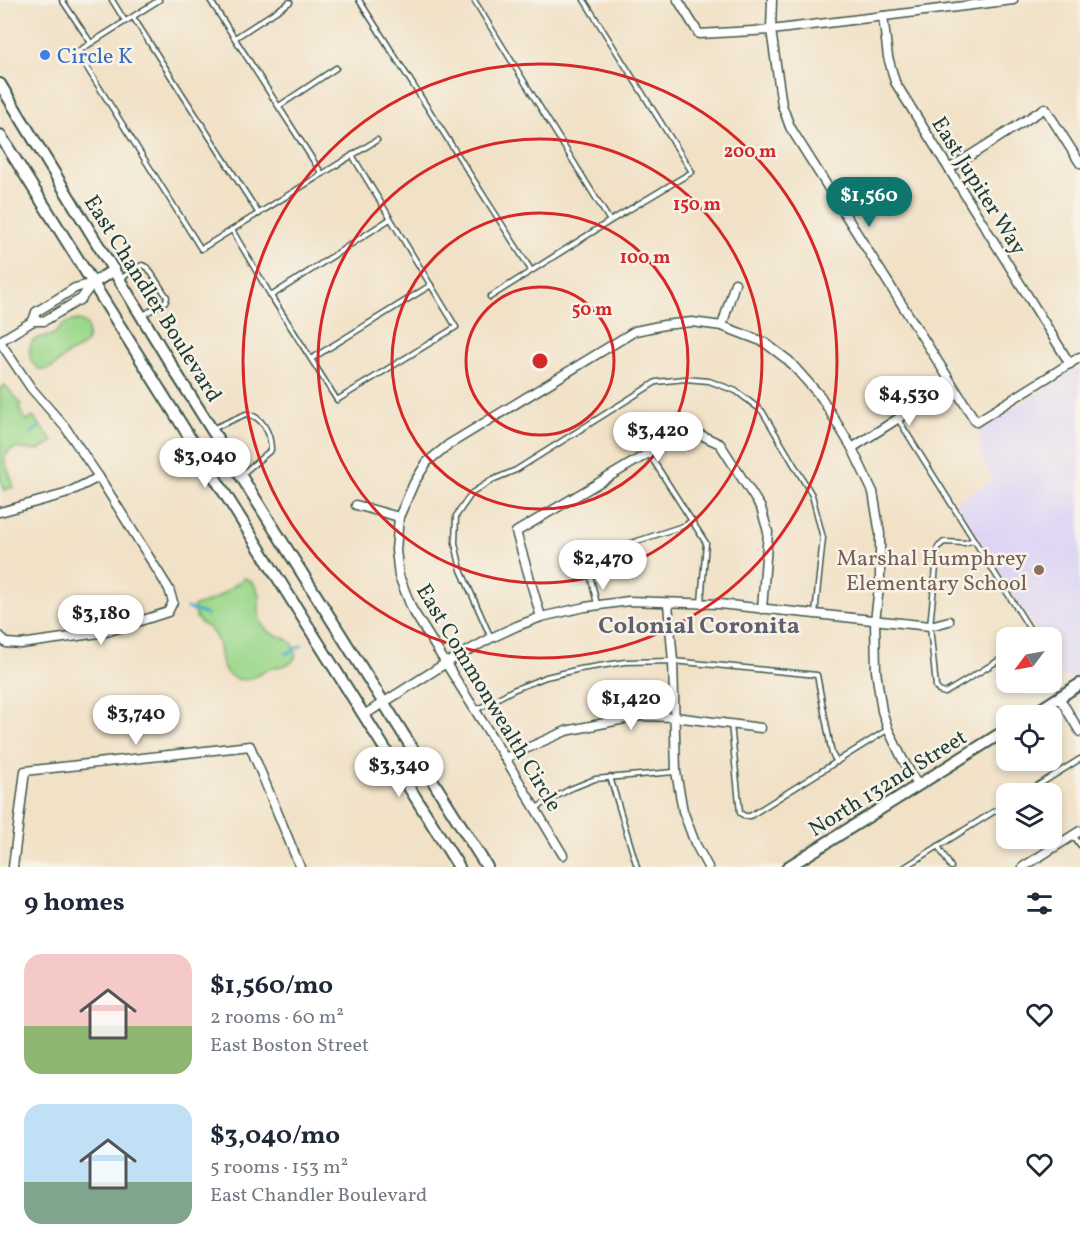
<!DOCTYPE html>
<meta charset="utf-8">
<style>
body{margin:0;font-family:Vollkorn,serif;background:#f6f6f7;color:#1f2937;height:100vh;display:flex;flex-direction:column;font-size:22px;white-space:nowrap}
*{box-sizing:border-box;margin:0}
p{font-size:20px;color:#747a83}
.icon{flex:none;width:33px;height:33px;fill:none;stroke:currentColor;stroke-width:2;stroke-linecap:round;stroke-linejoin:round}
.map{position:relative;height:867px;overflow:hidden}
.side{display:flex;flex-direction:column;background:#fff;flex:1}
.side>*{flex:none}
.needle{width:39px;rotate:238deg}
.fabs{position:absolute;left:996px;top:627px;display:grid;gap:12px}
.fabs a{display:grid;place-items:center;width:66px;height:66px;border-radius:12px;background:#fff;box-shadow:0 3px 9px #0003;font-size:30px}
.price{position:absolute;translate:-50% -51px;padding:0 14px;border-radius:21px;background:#fff;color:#222;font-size:20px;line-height:39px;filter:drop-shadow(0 2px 3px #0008)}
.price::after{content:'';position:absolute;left:50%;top:36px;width:18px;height:14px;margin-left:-9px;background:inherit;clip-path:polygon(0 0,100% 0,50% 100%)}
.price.selected{background:#0f766e;color:#fff}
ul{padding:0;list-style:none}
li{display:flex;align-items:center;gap:18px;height:150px;padding:0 24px}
li span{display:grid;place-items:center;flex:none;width:168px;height:120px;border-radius:18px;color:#555}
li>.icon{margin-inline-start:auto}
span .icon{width:72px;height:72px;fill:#fffc;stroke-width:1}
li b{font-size:26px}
h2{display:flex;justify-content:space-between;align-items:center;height:72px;padding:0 24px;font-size:26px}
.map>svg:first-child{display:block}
.built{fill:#ded5f5}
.green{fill:#9cd88b;stroke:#5e8a60;stroke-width:1.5}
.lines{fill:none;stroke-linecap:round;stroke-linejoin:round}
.stream{stroke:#47afc6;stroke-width:3}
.service-casing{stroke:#3e564a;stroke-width:7}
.minor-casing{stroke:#3e564a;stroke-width:11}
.tertiary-casing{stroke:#3e564a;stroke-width:14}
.secondary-casing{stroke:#3e564a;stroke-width:14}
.service{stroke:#fff;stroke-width:4}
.minor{stroke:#fff;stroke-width:8}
.tertiary{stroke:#fff;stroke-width:10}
.secondary{stroke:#fff;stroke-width:10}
.ring{fill:none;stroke:#d62828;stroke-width:3}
.shop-dot{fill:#3f7fe0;stroke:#f7f3e8;stroke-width:2}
.education-dot{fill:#8d6e63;stroke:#f7f3e8;stroke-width:2}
.labels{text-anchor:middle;stroke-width:5;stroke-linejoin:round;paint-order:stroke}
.shop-label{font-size:22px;fill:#366cbe;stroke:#f7f3e8;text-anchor:start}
.street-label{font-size:22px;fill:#1f3d34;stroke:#f7f3e8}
.education-label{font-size:22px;fill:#785e54;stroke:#f7f3e8;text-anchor:end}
.neighbourhood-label{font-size:24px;font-weight:bold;fill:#605f6d;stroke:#f7f3e8}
.centre{fill:#d62828;stroke:#f7f3e8;stroke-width:3}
.ring-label{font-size:18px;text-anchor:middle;font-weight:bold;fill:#d62828;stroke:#f7f3e8;stroke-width:5;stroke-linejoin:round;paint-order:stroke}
</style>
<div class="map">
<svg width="1080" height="867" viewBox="0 0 1080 867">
<rect width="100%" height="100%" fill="#f7f3e8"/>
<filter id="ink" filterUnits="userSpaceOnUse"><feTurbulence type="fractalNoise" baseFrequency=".0167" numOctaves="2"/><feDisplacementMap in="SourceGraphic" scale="12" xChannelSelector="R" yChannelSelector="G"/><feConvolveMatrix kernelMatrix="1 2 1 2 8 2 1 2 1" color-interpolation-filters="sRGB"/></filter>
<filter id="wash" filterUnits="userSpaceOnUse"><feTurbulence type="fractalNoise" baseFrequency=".008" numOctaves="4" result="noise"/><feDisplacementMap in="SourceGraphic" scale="24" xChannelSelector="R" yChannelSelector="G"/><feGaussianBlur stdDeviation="1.35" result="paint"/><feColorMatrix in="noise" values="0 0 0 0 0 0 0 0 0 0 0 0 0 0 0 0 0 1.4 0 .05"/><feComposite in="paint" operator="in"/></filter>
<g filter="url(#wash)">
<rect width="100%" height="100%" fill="#f1e1c6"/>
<path class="built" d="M1080 367V673L1066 680 1052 655V638L1041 637 956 502 993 479 981 457 979 430Z"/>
<g class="green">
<path d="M79 320 87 325C91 338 86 346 74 351 62 355 59 366 48 369 34 374 26 355 31 344 36 335 44 338 52 335 56 334 56 332 59 329 65 322 70 321 79 320Z"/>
<path d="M5 385 21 404 19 408 25 419 29 420 33 417 53 441C47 445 42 450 35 450 20 451 13 441 4 459L14 487 4 490 0 480V388Z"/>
<path d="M245 578C268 589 254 607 261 622 270 641 291 632 295 650 299 667 278 665 269 669 258 674 249 684 235 678 216 671 223 651 216 638 208 620 195 630 194 606 219 600 225 591 245 578Z"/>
</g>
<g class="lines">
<g class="stream">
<path d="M30 434 39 427"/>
<path d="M187 608 207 615"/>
<path d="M286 654 302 645"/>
</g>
</g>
</g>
<g filter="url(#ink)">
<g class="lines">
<defs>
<g id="service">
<path d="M62 0 91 43"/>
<path d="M112 0 125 21"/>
<path d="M159 0 77 52 201 249 377 140"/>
<path d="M210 0 322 174"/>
<path d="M359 0 531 270"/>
<path d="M474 0 610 221"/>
<path d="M133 17 259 214"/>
<path d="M235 38 290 2"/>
<path d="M279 106 336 68"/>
<path d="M232 230 271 296 337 400 456 327 352 155"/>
<path d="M120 279 142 265 148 268 167 297 166 301 142 316"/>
<path d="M271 296 390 219"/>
<path d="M490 297 610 221 692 172 584 0"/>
<path d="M311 359 431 285"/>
<path d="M898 419 1033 634 1032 638"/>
<path d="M212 429 246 414C263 416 271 434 271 450L241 475"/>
<path d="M649 454 706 543 701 603"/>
<path d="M974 540 965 543 944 542 938 547 930 626 936 687 939 691 945 693 1006 656"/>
<path d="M597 604 587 562 592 556 686 525 692 520"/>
<path d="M491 638 461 570 455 543 456 516 472 493 492 480 516 470 656 382 685 379 709 381 736 391 762 411 812 495 823 538 815 614"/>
<path d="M476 710 513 690 546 677 580 669 625 662 673 661 817 675 832 754 837 762"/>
<path d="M731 724 740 813 745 816H750L887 730"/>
<path d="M610 777 637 867"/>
<path d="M1024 794 1080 759"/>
<path d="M536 808 570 789 595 779 674 772"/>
<path d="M1074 836 1080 845"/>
<path d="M938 846 951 867"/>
<path d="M905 867 1006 804"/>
</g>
<g id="minor">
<path d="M678 0 699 34 771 30 1013 0"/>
<path d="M772 0 771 30 782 105 790 127 976 422 1080 357"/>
<path d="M883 16 888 57 895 82 1070 364"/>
<path d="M949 169 1045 108 1080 163"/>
<path d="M33 321 36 312 75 288 93 283"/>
<path d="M722 326 735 283"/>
<path d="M0 341 33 321H44L81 299 93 283"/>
<path d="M0 342 31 388 65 427 99 477 169 589 173 602 168 612 106 632 21 644 6 643 0 636"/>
<path d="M852 448 952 384"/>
<path d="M356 505 399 517"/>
<path d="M0 512 65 494 99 477"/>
<path d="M668 604 673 661 676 772 683 811 695 843 708 867"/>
<path d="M541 617 516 532 679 435H701L720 444 761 508 768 532 762 609"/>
<path d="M1059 697 1080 732"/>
<path d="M364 715 446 663 491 638 517 626 541 617 585 607 629 601 719 604 930 626 949 621"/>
<path d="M505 758 566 731 639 716 675 717 761 728"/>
<path d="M563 855 505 758 412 609 399 576 396 550 399 517 414 483 427 462 448 445 635 331 664 325 692 322 722 326 764 342 789 361 821 397 852 448 873 492 880 534V579L875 621 876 671 882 711 888 729 902 758 918 786"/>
<path d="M13 867 25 771 250 746 300 867"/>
<path d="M1023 867 1080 831"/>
</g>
<g id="tertiary">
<path d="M1030 716 1080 684"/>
<path d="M788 867 1006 730"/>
</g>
<g id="secondary">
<path d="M0 84 178 376 487 867"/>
<path d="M0 135 459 867"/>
<path d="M93 283 114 270"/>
</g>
</defs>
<use href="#service" class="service-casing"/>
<use href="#minor" class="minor-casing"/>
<use href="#tertiary" class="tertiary-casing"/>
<use href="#secondary" class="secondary-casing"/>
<use href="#service" class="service"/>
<use href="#minor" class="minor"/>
<use href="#tertiary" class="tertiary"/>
<use href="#secondary" class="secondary"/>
</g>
</g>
<g class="ring">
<circle cx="540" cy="361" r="74"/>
<circle cx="540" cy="361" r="148"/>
<circle cx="540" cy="361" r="222"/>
<circle cx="540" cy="361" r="297"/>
</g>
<circle class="shop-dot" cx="45" cy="55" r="6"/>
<circle class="education-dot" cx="1039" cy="570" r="6"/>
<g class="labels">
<g class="shop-label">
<text x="57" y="63">Circle K</text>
</g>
<g class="street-label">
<text transform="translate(980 185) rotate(58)" y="8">East Jupiter Way</text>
<text transform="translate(154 298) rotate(58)" y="8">East Chandler Boulevard</text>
<text transform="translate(490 697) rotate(59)" y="8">East Commonwealth Circle</text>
<text transform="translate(887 782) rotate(-32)" y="8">North 132nd Street</text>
</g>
<g class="education-label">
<text x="1027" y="565">Marshal Humphrey<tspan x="1027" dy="25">Elementary School</tspan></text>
</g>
<g class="neighbourhood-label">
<text x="699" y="633">Colonial Coronita</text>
</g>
</g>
<circle cx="540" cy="361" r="9" class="centre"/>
<g class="ring-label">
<text x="750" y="157">200 m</text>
<text x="697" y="210">150 m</text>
<text x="645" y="263">100 m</text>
<text x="592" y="315">50 m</text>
</g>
</svg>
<div class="fabs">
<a><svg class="needle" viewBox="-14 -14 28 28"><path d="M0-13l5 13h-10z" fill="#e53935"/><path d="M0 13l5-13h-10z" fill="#747a83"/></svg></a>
<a><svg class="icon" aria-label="locate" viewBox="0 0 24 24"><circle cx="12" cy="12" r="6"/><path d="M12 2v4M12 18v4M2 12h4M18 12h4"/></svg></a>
<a><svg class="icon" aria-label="layers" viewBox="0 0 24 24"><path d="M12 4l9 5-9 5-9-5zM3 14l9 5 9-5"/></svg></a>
</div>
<b class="price selected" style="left:869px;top:228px">$1,560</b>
<b class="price" style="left:909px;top:427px">$4,530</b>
<b class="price" style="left:658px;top:463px">$3,420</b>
<b class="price" style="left:205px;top:489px">$3,040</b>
<b class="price" style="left:603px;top:591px">$2,470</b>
<b class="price" style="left:101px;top:646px">$3,180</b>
<b class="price" style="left:631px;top:731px">$1,420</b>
<b class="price" style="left:136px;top:746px">$3,740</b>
<b class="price" style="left:399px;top:798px">$3,340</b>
</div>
<section class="side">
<h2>9 homes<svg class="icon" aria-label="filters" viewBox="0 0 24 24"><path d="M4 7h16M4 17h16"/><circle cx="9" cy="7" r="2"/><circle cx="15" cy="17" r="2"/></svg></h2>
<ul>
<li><span style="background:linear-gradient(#f6c9c9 60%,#8fb573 0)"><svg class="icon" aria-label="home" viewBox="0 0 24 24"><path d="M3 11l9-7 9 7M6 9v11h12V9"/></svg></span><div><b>$1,560/mo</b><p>2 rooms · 60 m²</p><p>East Boston Street</p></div><svg class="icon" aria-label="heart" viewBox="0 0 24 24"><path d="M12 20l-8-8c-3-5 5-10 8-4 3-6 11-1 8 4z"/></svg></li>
<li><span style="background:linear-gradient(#bfe0f5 65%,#7fa58c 0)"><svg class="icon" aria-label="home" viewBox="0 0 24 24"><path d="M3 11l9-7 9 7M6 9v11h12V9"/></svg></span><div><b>$3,040/mo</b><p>5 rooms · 153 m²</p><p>East Chandler Boulevard</p></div><svg class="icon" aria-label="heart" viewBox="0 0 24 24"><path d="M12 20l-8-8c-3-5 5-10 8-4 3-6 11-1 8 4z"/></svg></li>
</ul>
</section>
